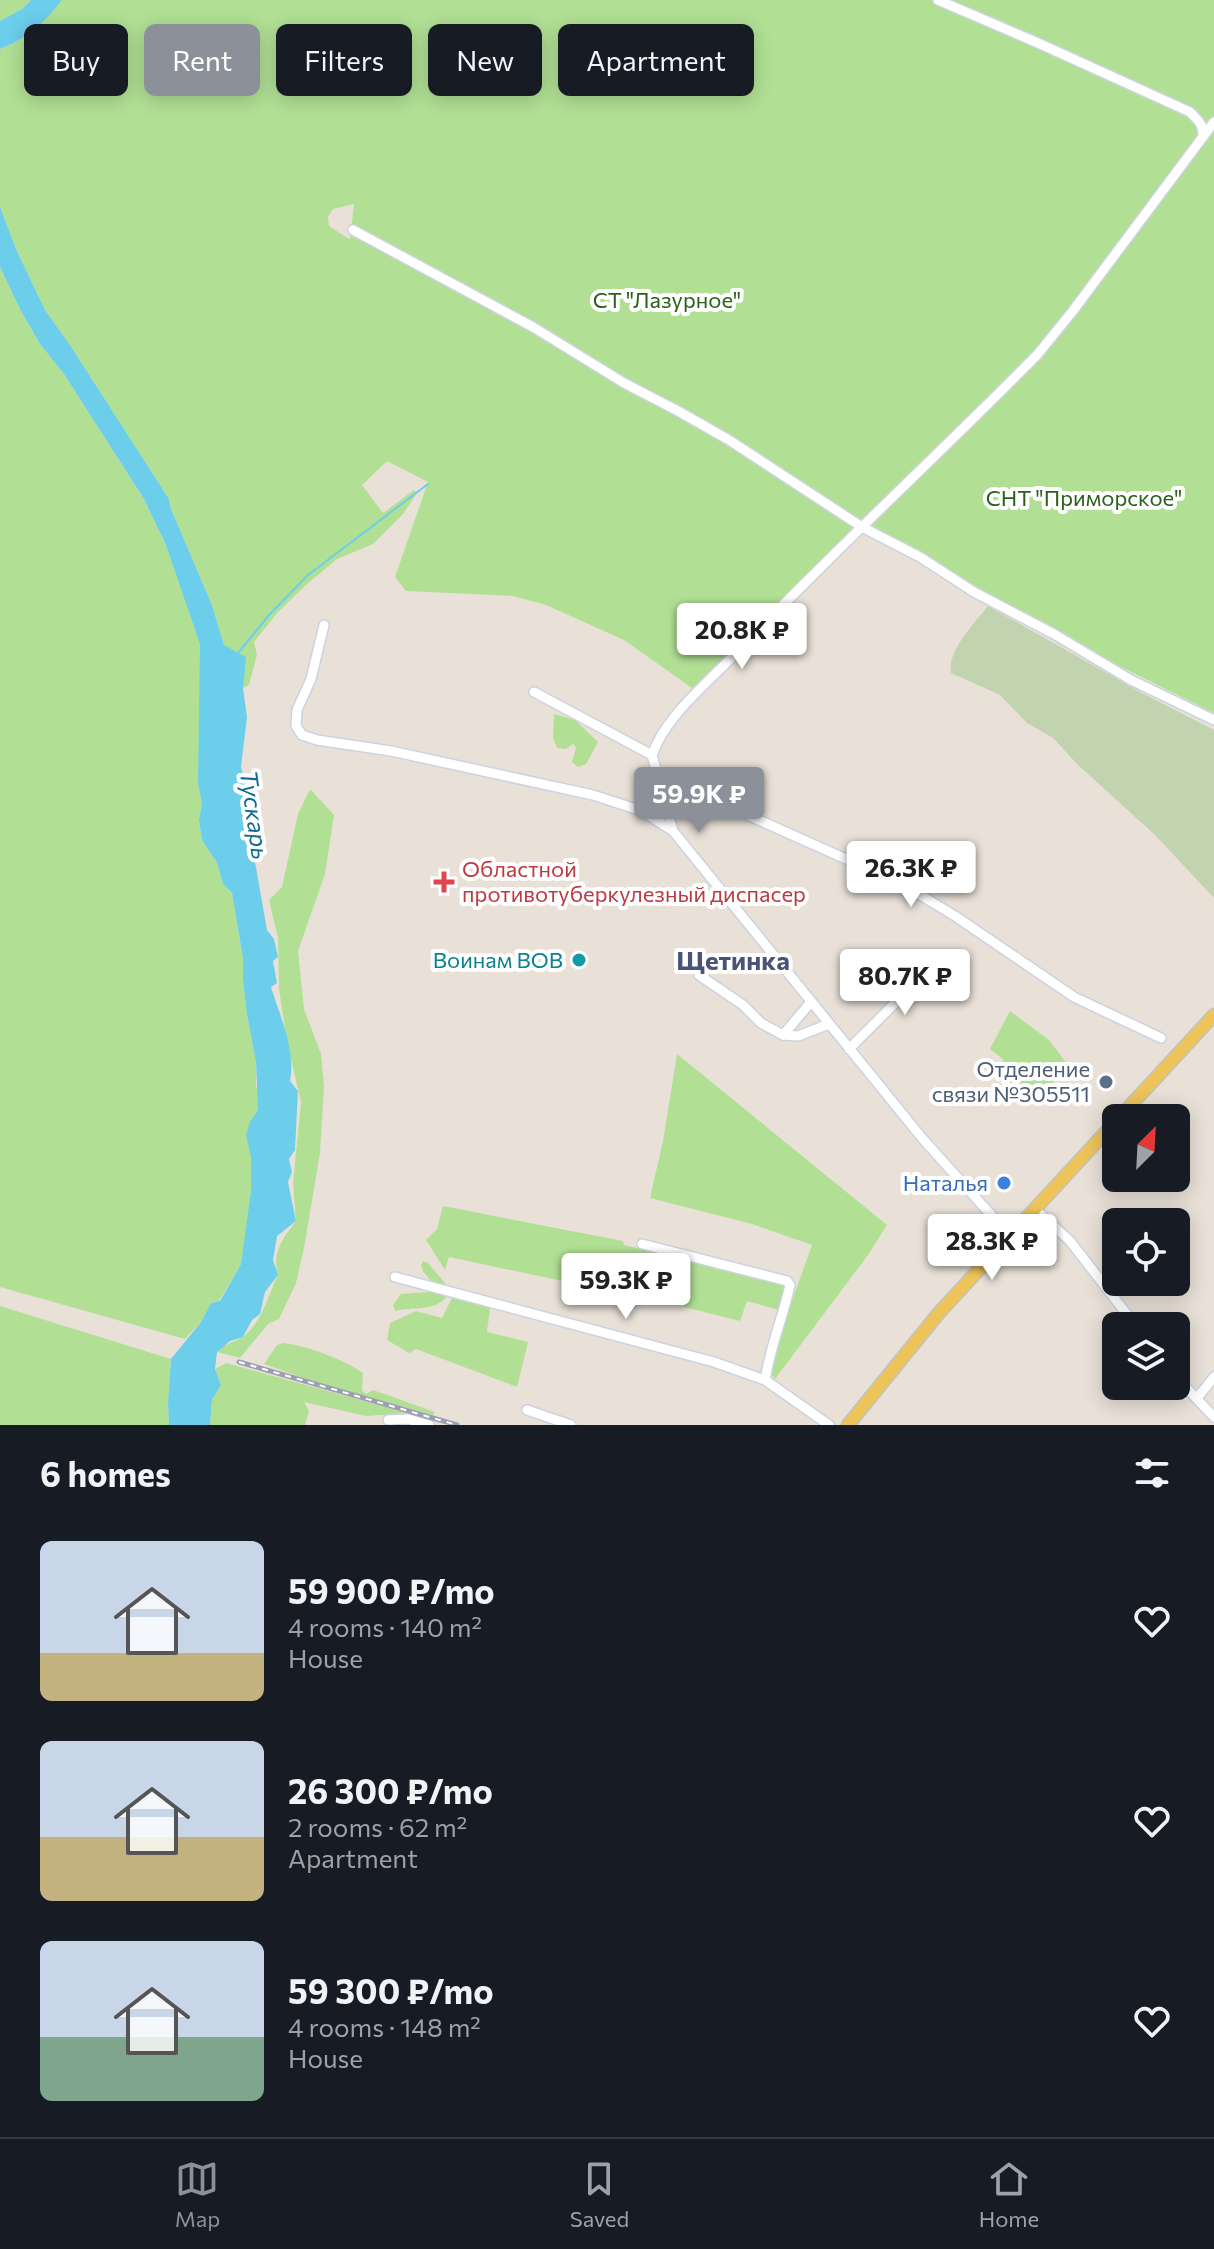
<!DOCTYPE html>
<meta charset="utf-8">
<style>
body{margin:0;font-family:Commissioner,sans-serif;background:#20242c;color:#f1f3f6;height:100vh;display:flex;flex-direction:column;font-size:30px;white-space:nowrap}
*{box-sizing:border-box;margin:0}
p{font-size:26px;color:#9ea1a6}
.icon{flex:none;width:44px;height:44px;fill:none;stroke:currentColor;stroke-width:2;stroke-linecap:round;stroke-linejoin:round}
.map{position:relative;height:1425px;overflow:hidden}
.details{display:flex;flex-direction:column;background:#171b24;flex:1}
.details>*{flex:none}
.hud{position:absolute;left:24px;top:24px;width:800px;height:72px;display:flex;gap:16px}
.needle{width:52px;rotate:24deg}
.controls{position:absolute;left:1102px;top:1104px;display:grid;gap:16px}
.controls a{display:grid;place-items:center;width:88px;height:88px;border-radius:12px;background:#171b24;box-shadow:0 4px 20px #0003;font-size:40px}
.price{position:absolute;translate:-50% -68px;padding:0 18px;border-radius:8px;background:#fff;color:#222;font-size:26px;line-height:52px;filter:drop-shadow(0 2px 4px #0008)}
.price::after{content:'';position:absolute;left:50%;top:48px;width:24px;height:18px;margin-left:-12px;background:inherit;clip-path:polygon(0 0,100% 0,50% 100%)}
.price.active{background:#8c9099;color:#fff}
ul{padding:0;list-style:none}
li{display:flex;align-items:center;gap:24px;height:200px;padding:0 40px}
li span{display:grid;place-items:center;flex:none;width:224px;height:160px;border-radius:12px;color:#555}
li>.icon{margin-inline-start:auto}
span .icon{width:96px;height:96px;fill:#fffc;stroke-width:1}
li b{font-size:34px}
h2{display:flex;justify-content:space-between;align-items:center;height:96px;padding:0 40px;font-size:34px}
.pill{padding:0 28px;border-radius:12px;background:#171b24;box-shadow:0 4px 20px #0003;font-size:28px;line-height:72px}
.pill.active{background:#8c9099;color:#fff}
.dock{display:flex;justify-content:space-around;align-items:center;height:112px;border-top:2px solid #363941;background:#171b24;font-size:22px;color:#9ea1a6}
.dock a{display:grid;justify-items:center;gap:4px}
.dock .active{color:#8c9099}
.map>svg:first-child{display:block}
.green{fill:#b1e095;fill-rule:evenodd}
.cemetery{fill:#c2d3b0}
.water{fill:#6cceeb}
.lines{fill:none;stroke-linecap:round;stroke-linejoin:round}
.stream{stroke:#6cceeb;stroke-width:2}
.minor-casing{stroke:#cdd2e0;stroke-width:12}
.major-casing{stroke:#c3c3c3;stroke-width:15}
.minor{stroke:#fff;stroke-width:9}
.major{stroke:#ecc45a;stroke-width:12}
.rail-casing{stroke:#9b9fb1;stroke-width:5}
.rail{stroke:#fff;stroke-width:2;stroke-dasharray:6;stroke-linecap:butt}
.health-dot{fill:#e0444e;stroke:#fff;stroke-width:3}
.culture-dot{fill:#0f9aa8;stroke:#fff;stroke-width:3}
.service-dot{fill:#5c6f8a;stroke:#fff;stroke-width:3}
.shop-dot{fill:#3f7fe0;stroke:#fff;stroke-width:3}
.labels{text-anchor:middle;stroke-width:8;stroke-linejoin:round;paint-order:stroke}
.park-label{font-size:22px;fill:#2b601a;stroke:#fff}
.health-label{font-size:22px;fill:#be3a42;stroke:#fff;text-anchor:start}
.culture-label{font-size:22px;fill:#0d838f;stroke:#fff;text-anchor:end}
.service-label{font-size:22px;fill:#4e5e75;stroke:#fff;text-anchor:end}
.shop-label{font-size:22px;fill:#366cbe;stroke:#fff;text-anchor:end}
.water-label{font-size:24px;font-style:italic;fill:#106a91;stroke:#fff}
.quarter-label{font-size:26px;font-weight:bold;fill:#495375;stroke:#fff}
</style>
<div class="map">
<svg width="1214" height="1425" viewBox="0 0 1214 1425">
<rect width="100%" height="100%" fill="#e9e1d8"/>
<g class="green">
<path d="M0 0H31L22 9 0 21Z"/>
<path d="M62 0H1214V713L1099 656 868 525 741 651 702 695 624 640 546 605 513 596 406 591 395 577 428 482 387 461 362 485 383 513 414 490 417 493 403 514 373 544 337 559 306 585 278 612 254 642 257 655 249 685 243 688 224 645 212 605 171 509 169 499 70 345 45 310 16 249 0 207V49C26 39 46 22 62 0ZM354 204 350 239H349L329 226 328 217 333 209Z"/>
<path d="M0 267 21 311 40 344 64 374 144 499 166 545 211 660 202 802 199 820 202 840 217 863 223 884 232 893 243 958V980L247 1015 256 1062V1088L269 1084 241 1264 219 1301 211 1303 201 1322 185 1339 0 1287Z"/>
<path d="M554 714 575 720 598 742 586 764 578 767 572 762 576 747 573 744 566 749 557 748 553 738Z"/>
<path d="M310 789 334 815 325 874 298 951 304 1009 321 1054 324 1086 320 1153 304 1248 296 1283 279 1319 268 1324 240 1358 217 1352C225 1342 235 1343 244 1336 261 1323 269 1294 278 1275 271 1254 283 1238 296 1221L293 1183 301 1102 287 1042 279 989 278 938 269 900 282 887 298 814Z"/>
<path d="M1010 1011 1049 1040 1068 1065 1037 1101 997 1072 1004 1060 990 1049Z"/>
<path d="M677 1054 887 1225 868 1255 775 1379 770 1373 771 1360 812 1245 752 1224 650 1198 663 1141Z"/>
<path d="M443 1206 623 1241 624 1245 787 1285 782 1311 747 1301 740 1321 684 1307 683 1299 574 1275 572 1283 449 1257 445 1270 426 1240 437 1229Z"/>
<path d="M423 1261 428 1263 450 1289C443 1313 415 1306 395 1311L393 1305 401 1294 429 1292 431 1281 423 1271 421 1265Z"/>
<path d="M452 1298 490 1308 487 1332 528 1342 517 1387 416 1349 409 1353 387 1340 390 1323 416 1311 442 1318Z"/>
<path d="M0 1306 171 1359 168 1402 169 1425H0Z"/>
<path d="M284 1343C311 1347 340 1358 363 1373L362 1390 366 1394 373 1390 435 1412 433 1415 323 1385 264 1364 277 1345Z"/>
<path d="M226 1363 408 1413 366 1416 304 1402 309 1411 305 1425H210L212 1400 221 1385 215 1369Z"/>
</g>
<path class="cemetery" d="M988 606 1142 693 1214 730V898L1155 835 1078 765 1053 738 1027 723 1000 695 951 673C947 650 975 623 988 606Z"/>
<g class="water">
<path d="M31 0H62C46 22 26 39 0 49V21L22 9Z"/>
<path d="M0 207 16 249 45 310 70 345 169 499 171 509 212 605 224 645 246 657 243 688 247 717 241 767 248 792 242 810 254 856 267 930 274 939 278 957 273 961 277 983 271 987C280 1016 296 1050 290 1081L298 1091 295 1150 289 1159 292 1172 288 1182 296 1221 277 1236 273 1260 278 1275 265 1292 260 1314 252 1320 243 1337 230 1341 217 1352 215 1369 221 1385 212 1400 210 1425H169L168 1402 171 1359 201 1322 211 1303 220 1301 241 1264 251 1191V1157L246 1135 250 1122 258 1110 256 1062 247 1015 243 980V958L232 893 223 884 217 863 202 840 199 820 202 802 198 784 200 644 166 545 144 499 64 374 40 344 21 311 0 267Z"/>
</g>
<g class="lines">
<path class="stream" d="M238 653 269 615 308 575 428 484"/>
<defs>
<g id="minor">
<path d="M938 0 1038 43 1190 112C1198 120 1204 125 1203 137"/>
<path d="M353 230 533 327 624 383 678 411 729 440 862 527 920 557 974 592 1054 634 1131 680 1214 720"/>
<path d="M324 625 311 679 297 710 296 726 302 735 317 740 391 751 593 795 642 811 673 831 922 1138 1010 1236"/>
<path d="M534 692 652 755"/>
<path d="M658 777 705 796 902 884 955 916 1074 997 1161 1038"/>
<path d="M673 831 652 755C666 715 709 682 737 652 835 550 938 455 1037 355L1072 312 1214 122"/>
<path d="M699 975 743 1005 761 1023 783 1035 798 1036 829 1024"/>
<path d="M783 1035 811 1002"/>
<path d="M849 1049 898 1000 929 959"/>
<path d="M1035 1209 1070 1241 1136 1326"/>
<path d="M642 1244 787 1281 790 1285C783 1317 770 1347 765 1380"/>
<path d="M395 1277 714 1362 765 1380 829 1425"/>
<path d="M1176 1377 1214 1417"/>
<path d="M1197 1398 1214 1377"/>
<path d="M527 1410 571 1425"/>
<path d="M388 1420 408 1419 429 1425"/>
</g>
<g id="major">
<path d="M1119 1118 1214 1015"/>
<path d="M848 1425 938 1314 1116 1121"/>
</g>
</defs>
<use href="#minor" class="minor-casing"/>
<use href="#major" class="major-casing"/>
<use href="#minor" class="minor"/>
<use href="#major" class="major"/>
<defs>
<path id="rail" d="M239 1362 457 1425"/>
</defs>
<use href="#rail" class="rail-casing"/>
<use href="#rail" class="rail"/>
</g>
<path class="health-dot" d="M440 870h8v8h8v8h-8v8h-8v-8h-8v-8h8z"/>
<circle class="culture-dot" cx="579" cy="960" r="8"/>
<circle class="service-dot" cx="1106" cy="1082" r="8"/>
<circle class="shop-dot" cx="1004" cy="1183" r="8"/>
<g class="labels">
<g class="park-label">
<text x="667" y="308">СТ "Лазурное"</text>
<text x="1084" y="506">СНТ "Приморское"</text>
</g>
<g class="health-label">
<text x="462" y="877">Областной<tspan x="462" dy="25">противотуберкулезный диспасер</tspan></text>
</g>
<g class="culture-label">
<text x="563" y="968">Воинам ВОВ</text>
</g>
<g class="service-label">
<text x="1090" y="1077">Отделение<tspan x="1090" dy="25">связи №305511</tspan></text>
</g>
<g class="shop-label">
<text x="988" y="1191">Наталья</text>
</g>
<g class="water-label">
<text transform="translate(254 815) rotate(82)" y="8">Тускарь</text>
</g>
<g class="quarter-label">
<text x="733" y="970">Щетинка</text>
</g>
</g>
</svg>
<div class="controls">
<a><svg class="needle" viewBox="-14 -14 28 28"><path d="M0-13l5 13h-10z" fill="#e53935"/><path d="M0 13l5-13h-10z" fill="#9ea1a6"/></svg></a>
<a><svg class="icon" aria-label="locate" viewBox="0 0 24 24"><circle cx="12" cy="12" r="6"/><path d="M12 2v4M12 18v4M2 12h4M18 12h4"/></svg></a>
<a><svg class="icon" aria-label="layers" viewBox="0 0 24 24"><path d="M12 4l9 5-9 5-9-5zM3 14l9 5 9-5"/></svg></a>
</div>
<b class="price" style="left:742px;top:671px">20.8K ₽</b>
<b class="price active" style="left:699px;top:835px">59.9K ₽</b>
<b class="price" style="left:911px;top:909px">26.3K ₽</b>
<b class="price" style="left:905px;top:1017px">80.7K ₽</b>
<b class="price" style="left:992px;top:1282px">28.3K ₽</b>
<b class="price" style="left:626px;top:1321px">59.3K ₽</b>
<div class="hud">
<a class="pill">Buy</a>
<a class="pill active">Rent</a>
<a class="pill">Filters</a>
<a class="pill">New</a>
<a class="pill">Apartment</a>
</div>
</div>
<section class="details">
<h2>6 homes<svg class="icon" aria-label="filters" viewBox="0 0 24 24"><path d="M4 7h16M4 17h16"/><circle cx="9" cy="7" r="2"/><circle cx="15" cy="17" r="2"/></svg></h2>
<ul>
<li><span style="background:linear-gradient(#c9d6e8 70%,#c2b280 0)"><svg class="icon" aria-label="home" viewBox="0 0 24 24"><path d="M3 11l9-7 9 7M6 9v11h12V9"/></svg></span><div><b>59 900 ₽/mo</b><p>4 rooms · 140 m²</p><p>House</p></div><svg class="icon" aria-label="heart" viewBox="0 0 24 24"><path d="M12 20l-8-8c-3-5 5-10 8-4 3-6 11-1 8 4z"/></svg></li>
<li><span style="background:linear-gradient(#c9d6e8 60%,#c2b280 0)"><svg class="icon" aria-label="home" viewBox="0 0 24 24"><path d="M3 11l9-7 9 7M6 9v11h12V9"/></svg></span><div><b>26 300 ₽/mo</b><p>2 rooms · 62 m²</p><p>Apartment</p></div><svg class="icon" aria-label="heart" viewBox="0 0 24 24"><path d="M12 20l-8-8c-3-5 5-10 8-4 3-6 11-1 8 4z"/></svg></li>
<li><span style="background:linear-gradient(#c9d6e8 60%,#7fa58c 0)"><svg class="icon" aria-label="home" viewBox="0 0 24 24"><path d="M3 11l9-7 9 7M6 9v11h12V9"/></svg></span><div><b>59 300 ₽/mo</b><p>4 rooms · 148 m²</p><p>House</p></div><svg class="icon" aria-label="heart" viewBox="0 0 24 24"><path d="M12 20l-8-8c-3-5 5-10 8-4 3-6 11-1 8 4z"/></svg></li>
</ul>
</section>
<nav class="dock">
<a class="active"><svg class="icon" aria-label="map" viewBox="0 0 24 24"><path d="M3 6l6-2 6 2 6-2v14l-6 2-6-2-6 2zM9 4v14M15 6v14"/></svg>Map</a>
<a><svg class="icon" aria-label="saved" viewBox="0 0 24 24"><path d="M7 4h10v16l-5-4-5 4z"/></svg>Saved</a>
<a><svg class="icon" aria-label="home" viewBox="0 0 24 24"><path d="M3 11l9-7 9 7M6 9v11h12V9"/></svg>Home</a>
</nav>
